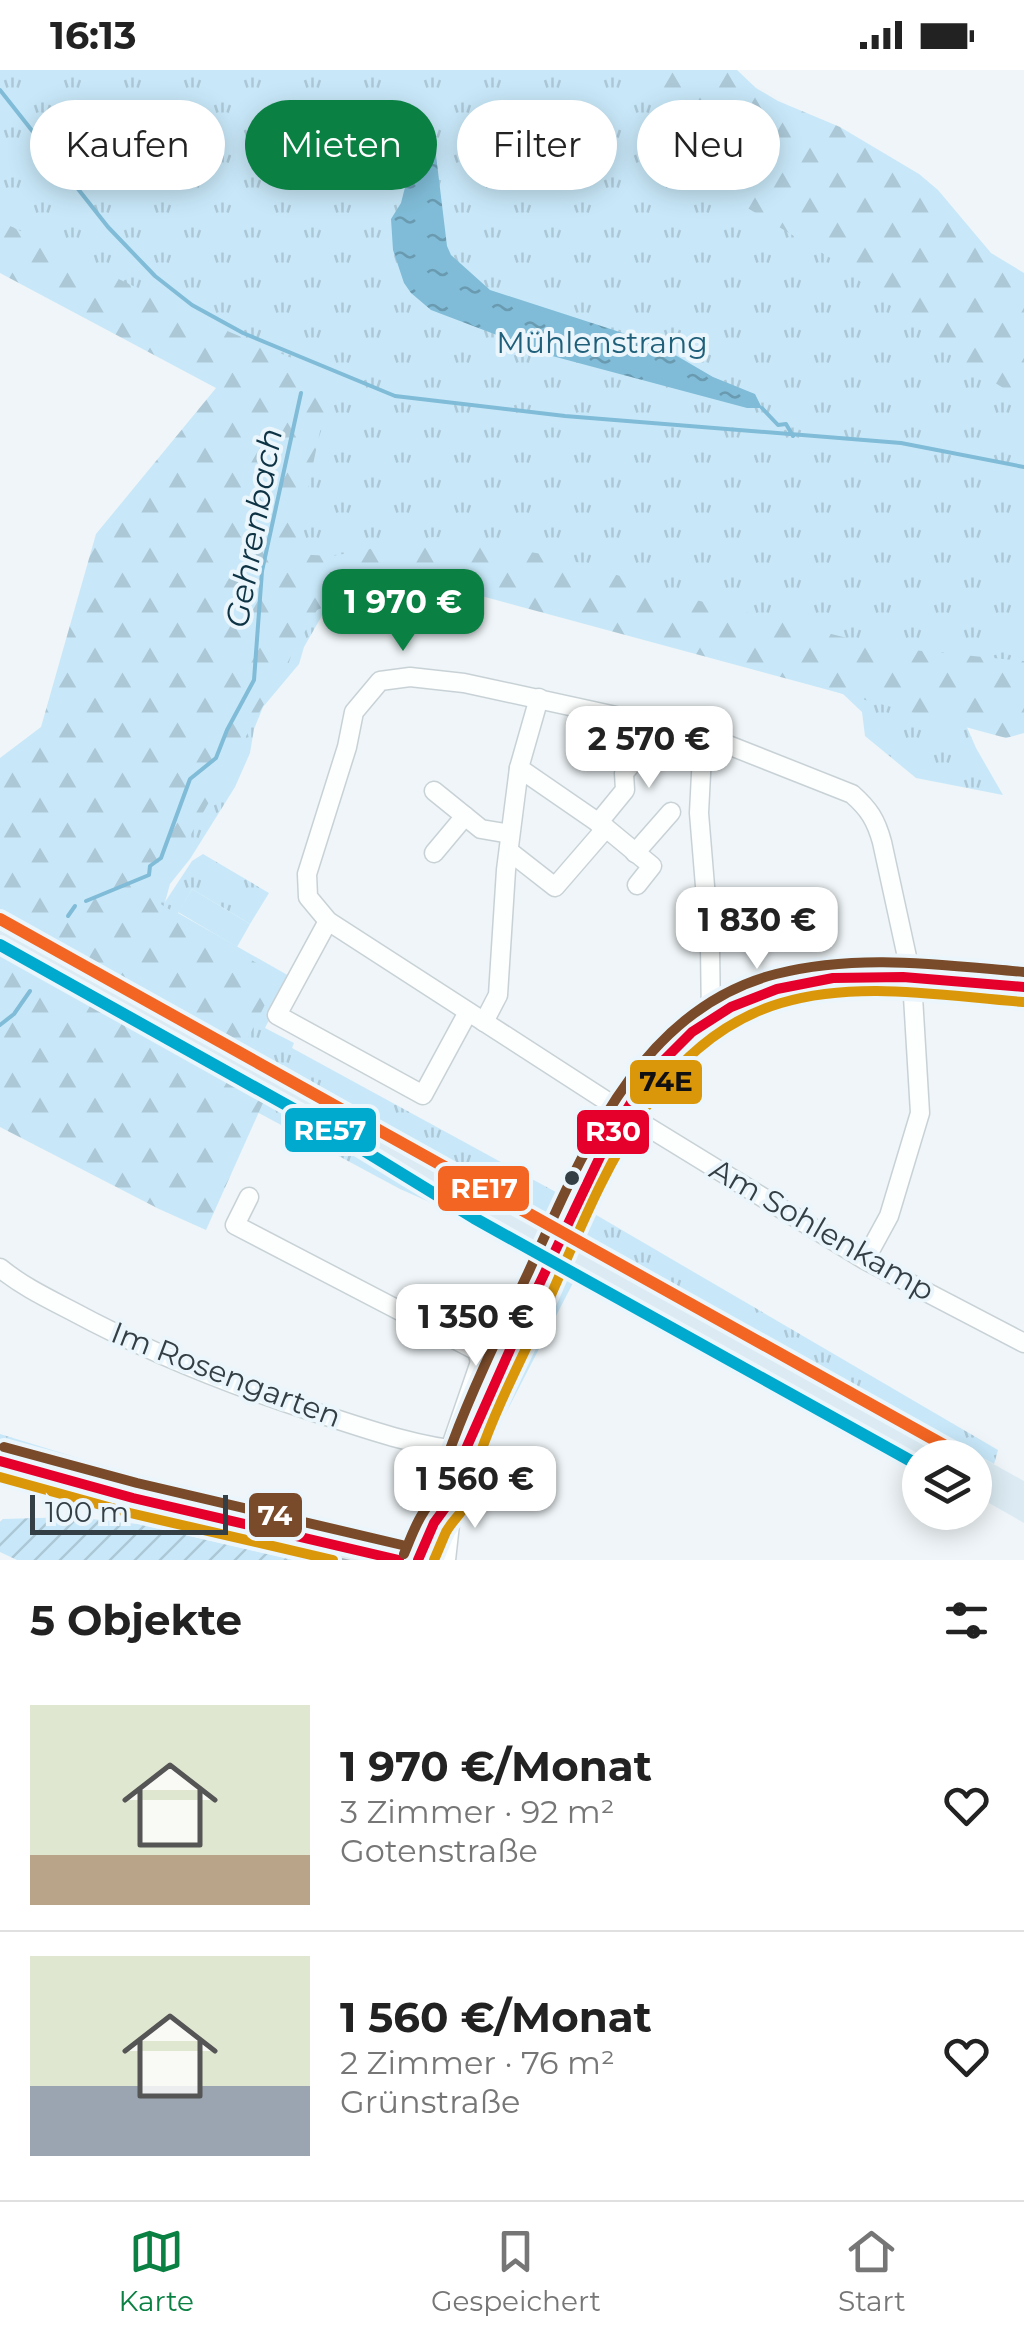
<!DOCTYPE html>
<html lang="de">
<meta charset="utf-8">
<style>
body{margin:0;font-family:Montserrat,sans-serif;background:#f6f6f6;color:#222;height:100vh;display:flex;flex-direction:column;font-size:38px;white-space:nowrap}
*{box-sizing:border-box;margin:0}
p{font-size:32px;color:#767676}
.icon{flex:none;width:55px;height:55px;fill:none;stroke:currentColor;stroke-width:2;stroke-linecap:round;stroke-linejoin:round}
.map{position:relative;height:1490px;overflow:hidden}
.details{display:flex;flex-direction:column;background:#fff;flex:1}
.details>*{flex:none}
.hud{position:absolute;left:30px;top:30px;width:965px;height:90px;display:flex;gap:20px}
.tools{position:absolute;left:902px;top:1370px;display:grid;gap:20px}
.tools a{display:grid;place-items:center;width:90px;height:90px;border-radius:50%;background:#fff;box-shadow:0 5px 25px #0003;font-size:50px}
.scale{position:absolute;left:30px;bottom:25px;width:198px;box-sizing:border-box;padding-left:10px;border:5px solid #333f45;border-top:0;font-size:28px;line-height:35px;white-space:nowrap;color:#333f45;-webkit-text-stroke:8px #ebf6fc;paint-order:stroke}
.price{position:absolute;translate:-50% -85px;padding:0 22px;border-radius:20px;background:#fff;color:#222;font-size:32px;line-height:65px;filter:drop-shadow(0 2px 5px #0008)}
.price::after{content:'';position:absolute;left:50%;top:60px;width:30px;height:22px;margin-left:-15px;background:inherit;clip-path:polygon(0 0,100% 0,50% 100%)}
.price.current{background:#0b8043;color:#fff}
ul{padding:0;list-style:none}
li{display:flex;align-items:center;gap:30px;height:250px;padding:0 30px}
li+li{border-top:2px solid #e0e0e0}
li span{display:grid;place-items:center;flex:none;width:280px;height:200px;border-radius:0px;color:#555}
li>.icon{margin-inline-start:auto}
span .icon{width:120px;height:120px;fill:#fffc;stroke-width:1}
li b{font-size:42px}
h2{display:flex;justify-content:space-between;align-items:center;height:120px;padding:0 30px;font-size:42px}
.tag{padding:0 35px;border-radius:45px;background:#fff;box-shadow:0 5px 25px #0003;font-size:35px;line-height:90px}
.tag.current{background:#0b8043;color:#fff}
.status{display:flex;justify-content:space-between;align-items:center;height:70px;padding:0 50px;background:#fff;direction:ltr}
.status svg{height:28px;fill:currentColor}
.tabs{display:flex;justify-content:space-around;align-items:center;height:140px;border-top:2px solid #e0e0e0;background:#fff;font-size:28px;color:#767676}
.tabs a{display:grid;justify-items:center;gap:5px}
.tabs .current{color:#0b8043}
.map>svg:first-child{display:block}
.built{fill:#dcebf3}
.grass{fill:url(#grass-tufts)}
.forest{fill:url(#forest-firs)}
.garden{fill:url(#garden-furrows)}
.pitch{fill:#c8e8f9}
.water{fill:url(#water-ripples)}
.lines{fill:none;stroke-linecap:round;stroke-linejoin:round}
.stream{stroke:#80bcd7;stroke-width:4}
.minor-casing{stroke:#c8d2d6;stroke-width:21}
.major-casing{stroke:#a6b4ba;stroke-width:26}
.minor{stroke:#fdfefe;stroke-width:18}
.major{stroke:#e3eaee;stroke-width:22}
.bus-1-casing{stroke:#ebf6fc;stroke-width:18}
.bus-2-casing{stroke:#ebf6fc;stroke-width:18}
.bus-3-casing{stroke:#ebf6fc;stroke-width:18}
.bus-1{stroke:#e4002b;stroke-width:10}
.bus-2{stroke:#da970a;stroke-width:10}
.bus-3{stroke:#7a4b2a;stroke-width:10}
.rail-1-casing{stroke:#ebf6fc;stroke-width:20}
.rail-2-casing{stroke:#ebf6fc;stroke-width:20}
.rail-1{stroke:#f26522;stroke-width:12}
.rail-2{stroke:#00a9ce;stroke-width:12}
.bus-dot{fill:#333f45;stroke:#ebf6fc;stroke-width:4}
.labels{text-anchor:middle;stroke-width:8;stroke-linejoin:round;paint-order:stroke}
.park-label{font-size:30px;fill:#1f5f79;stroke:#ebf6fc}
.street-label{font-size:30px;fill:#333f45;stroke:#ebf6fc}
.water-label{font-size:32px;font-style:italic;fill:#0d3344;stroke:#ebf6fc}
.line-badge{stroke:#ebf6fc;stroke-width:4}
.badge-label{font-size:28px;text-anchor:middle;font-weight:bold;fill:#fff}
.pale-badge-label{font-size:28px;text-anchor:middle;font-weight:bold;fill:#111}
</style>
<div class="status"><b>16:13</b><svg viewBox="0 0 49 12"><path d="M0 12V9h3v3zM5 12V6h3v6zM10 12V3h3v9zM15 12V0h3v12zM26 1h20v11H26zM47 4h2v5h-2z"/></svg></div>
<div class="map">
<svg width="1024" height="1490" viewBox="0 0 1024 1490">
<defs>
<pattern id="grass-tufts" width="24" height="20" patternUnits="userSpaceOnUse" patternTransform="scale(2.5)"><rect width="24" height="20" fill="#c8e8f9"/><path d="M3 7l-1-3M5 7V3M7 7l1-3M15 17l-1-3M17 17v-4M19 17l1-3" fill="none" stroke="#acc8d7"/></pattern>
<pattern id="forest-firs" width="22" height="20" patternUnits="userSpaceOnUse" patternTransform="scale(2.5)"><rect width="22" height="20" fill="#c8e8f9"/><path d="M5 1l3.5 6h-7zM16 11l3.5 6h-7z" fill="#acc8d7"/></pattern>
<pattern id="garden-furrows" width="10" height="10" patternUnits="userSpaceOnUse" patternTransform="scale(2.5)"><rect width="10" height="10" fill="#c8e8f9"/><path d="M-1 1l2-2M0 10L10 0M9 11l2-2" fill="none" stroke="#acc8d7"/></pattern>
<pattern id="water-ripples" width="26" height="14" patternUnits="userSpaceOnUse" patternTransform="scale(2.5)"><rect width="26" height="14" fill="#80bcd7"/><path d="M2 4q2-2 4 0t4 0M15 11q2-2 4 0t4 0" fill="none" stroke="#699ab0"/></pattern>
</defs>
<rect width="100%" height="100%" fill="#eff5f8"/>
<path class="built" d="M0 839 1024 1411V1453L975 1425V1388H920V1395L527 1175 511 1160 366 1077 0 878Z"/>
<g class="grass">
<path d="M0 0H705L1024 225V650L966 655 976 678 1003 725 916 708 865 666 862 642 843 624 698 578 458 514 406 510 369 525 345 556 324 542 304 577 299 594 263 637 254 659 250 683 235 717 190 789 170 814 165 832 192 791 203 784 269 823 250 854 192 819 178 843 291 907 265 958 294 973 292 978 565 1127 555 1151 283 995 281 998 0 842V707L32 683 219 321 206 301 0 186Z"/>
<path d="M267 1024 511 1160 527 1175 400 1119 257 1042Z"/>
<path d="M586 1139 998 1380 994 1394 576 1162Z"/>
<path d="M563 1195 920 1395V1405L574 1211 492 1370 486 1369Z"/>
<path d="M0 1364 153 1411 150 1418 0 1377Z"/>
</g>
<g class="forest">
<path d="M570 0H584L675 80 686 64 618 0H737L756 18 778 31 840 57 919 104 938 120 991 183 1024 203V331L960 291 832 189 673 93Z"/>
<path d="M0 151 213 255 332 305 294 484 332 486 435 467 452 469 560 487 696 530 883 577 1024 591V663L1006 668 400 504 317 540 154 830 279 907 245 974 0 839V688L41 657 96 464 216 318 0 203Z"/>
<path d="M0 878 267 1024 206 1160 159 1139 0 1057Z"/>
</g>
<path class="garden" d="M74 1447 138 1454 294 1490H17L0 1482V1452L3 1449Z"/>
<path class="pitch" d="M192 819 250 854 237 877 178 842Z"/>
<path class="water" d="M431 72 435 77 447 176 451 185 490 220 629 265 665 279 713 307 755 324 762 338H747L511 275 502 267 431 240 411 223 404 213 393 180 391 149 401 133 414 82Z"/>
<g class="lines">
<g class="stream">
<path d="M0 20 108 157 155 206 192 235 243 263 395 326 565 346 901 373 1024 397"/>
<path d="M762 338 778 355 786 354 793 366"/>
<path d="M86 831 149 805 150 796 161 788 190 709 216 688 227 660 254 610 262 501 301 323"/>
<path d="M68 846 75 836"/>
<path d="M0 955 14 944 30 921"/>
</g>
<defs>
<g id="minor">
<path d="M703 665 699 743 710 877 711 948"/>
<path d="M519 698 606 758 652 796 637 815"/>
<path d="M434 721 481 759 510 764"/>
<path d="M598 753 625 720 624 703 662 658"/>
<path d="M509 781 555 817 606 758"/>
<path d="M434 783 465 746"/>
<path d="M635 783 671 742"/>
<path d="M328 851 277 945 423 1025 468 942"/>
<path d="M484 952 498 925 506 800 519 698 539 628"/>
<path d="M249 1127 235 1155 477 1281 480 1292 450 1379"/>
<path d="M865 1190 889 1146 920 1043 912 910 882 772C876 750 869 739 852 724L703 665 464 613 410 607 380 611 354 642 347 677 307 804 308 827 328 851 622 1041 865 1190 1024 1273"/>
<path d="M0 1198C22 1216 47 1228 72 1241 148 1282 228 1314 311 1341 361 1357 412 1376 465 1381"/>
<path d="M418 1490 434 1453 452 1427"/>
<path d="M446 1490 453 1427 465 1381C497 1309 528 1236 562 1165 623 1034 671 925 833 908 890 902 966 913 1024 917"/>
</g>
<path id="major" d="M0 1391 133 1428 399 1490"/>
</defs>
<use href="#minor" class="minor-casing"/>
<use href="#major" class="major-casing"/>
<use href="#minor" class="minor"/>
<use href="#major" class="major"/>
<defs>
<g id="bus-1">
<path d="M0 1391 133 1428 399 1490"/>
<path d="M418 1490 434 1453 453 1427 465 1381 537 1219 607 1072 632 1031 660 994 692 962 731 937 777 919 833 908 903 907 1024 917"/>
</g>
<g id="bus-2">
<path d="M0 1407 130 1443 333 1490"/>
<path d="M434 1490C438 1481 442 1471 446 1462 452 1451 463 1442 468 1431 473 1417 474 1401 479 1387 497 1335 524 1284 547 1234 598 1120 649 972 781 933 859 910 943 926 1023 932"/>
</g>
<g id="bus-3">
<path d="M4 1377 137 1413 402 1475"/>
<path d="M404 1484C410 1470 415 1455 423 1443 428 1434 436 1427 440 1418 445 1404 446 1388 452 1374 474 1315 502 1258 529 1201 582 1085 638 939 776 904 858 883 941 895 1024 902"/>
</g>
</defs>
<use href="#bus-1" class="bus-1-casing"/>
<use href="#bus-2" class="bus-2-casing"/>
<use href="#bus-3" class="bus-3-casing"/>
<use href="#bus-1" class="bus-1"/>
<use href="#bus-2" class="bus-2"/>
<use href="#bus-3" class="bus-3"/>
<defs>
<path id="rail-1" d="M0 849 967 1388"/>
<path id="rail-2" d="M0 875 324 1056 474 1148 920 1396"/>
</defs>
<use href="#rail-1" class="rail-1-casing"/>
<use href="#rail-2" class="rail-2-casing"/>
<use href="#rail-1" class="rail-1"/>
<use href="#rail-2" class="rail-2"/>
</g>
<circle class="bus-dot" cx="572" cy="1108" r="9"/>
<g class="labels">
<g class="park-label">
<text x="602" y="283">Mühlenstrang</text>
</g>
<g class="street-label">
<text transform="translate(822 1160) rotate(30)" y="10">Am Sohlenkamp</text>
<text transform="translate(226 1305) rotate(21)" y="10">Im Rosengarten</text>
</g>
<g class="water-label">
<text transform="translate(254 458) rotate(-80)" y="11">Gehrenbach</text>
</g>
</g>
<g class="line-badge">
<rect x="628" y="988" width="76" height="48" rx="10" fill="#da970a"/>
<rect x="283" y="1036" width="95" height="48" rx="10" fill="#00a9ce"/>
<rect x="575" y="1038" width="76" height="48" rx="10" fill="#e4002b"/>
<rect x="436" y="1094" width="95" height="49" rx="10" fill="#f26522"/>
<rect x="247" y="1421" width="57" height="48" rx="10" fill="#7a4b2a"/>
</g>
<g class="badge-label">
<text x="330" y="1070">RE57</text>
<text x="613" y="1071">R30</text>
<text x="484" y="1128">RE17</text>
<text x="275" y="1455">74</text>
</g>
<g class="pale-badge-label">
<text x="666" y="1021">74E</text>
</g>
</svg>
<div class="tools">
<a><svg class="icon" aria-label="layers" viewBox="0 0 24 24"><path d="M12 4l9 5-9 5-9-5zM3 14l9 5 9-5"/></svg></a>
</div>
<div class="scale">100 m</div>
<b class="price current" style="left:403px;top:584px">1 970 €</b>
<b class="price" style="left:649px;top:721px">2 570 €</b>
<b class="price" style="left:757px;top:902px">1 830 €</b>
<b class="price" style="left:476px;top:1299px">1 350 €</b>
<b class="price" style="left:475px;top:1461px">1 560 €</b>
<div class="hud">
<a class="tag">Kaufen</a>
<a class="tag current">Mieten</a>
<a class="tag">Filter</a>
<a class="tag">Neu</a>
</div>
</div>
<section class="details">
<h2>5 Objekte<svg class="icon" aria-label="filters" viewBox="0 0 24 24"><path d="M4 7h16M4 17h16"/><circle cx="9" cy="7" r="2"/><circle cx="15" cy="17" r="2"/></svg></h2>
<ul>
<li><span style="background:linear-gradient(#dfe7d0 75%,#b9a48a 0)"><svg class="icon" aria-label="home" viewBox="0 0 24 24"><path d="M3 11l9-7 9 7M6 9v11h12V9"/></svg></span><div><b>1 970 €/Monat</b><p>3 Zimmer · 92 m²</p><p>Gotenstraße</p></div><svg class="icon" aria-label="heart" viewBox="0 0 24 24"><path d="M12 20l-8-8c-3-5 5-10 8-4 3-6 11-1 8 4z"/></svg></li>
<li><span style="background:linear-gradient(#dfe7d0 65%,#9aa5b1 0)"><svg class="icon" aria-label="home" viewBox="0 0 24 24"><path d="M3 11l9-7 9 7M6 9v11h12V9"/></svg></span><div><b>1 560 €/Monat</b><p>2 Zimmer · 76 m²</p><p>Grünstraße</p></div><svg class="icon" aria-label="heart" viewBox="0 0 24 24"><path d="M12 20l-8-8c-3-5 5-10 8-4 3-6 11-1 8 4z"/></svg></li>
</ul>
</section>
<nav class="tabs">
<a class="current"><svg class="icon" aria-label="map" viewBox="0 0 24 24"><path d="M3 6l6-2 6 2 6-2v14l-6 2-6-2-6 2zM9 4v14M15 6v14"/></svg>Karte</a>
<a><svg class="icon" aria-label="saved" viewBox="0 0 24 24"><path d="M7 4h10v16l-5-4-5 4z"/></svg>Gespeichert</a>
<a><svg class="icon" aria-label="home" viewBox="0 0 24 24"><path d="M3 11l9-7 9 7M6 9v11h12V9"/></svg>Start</a>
</nav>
